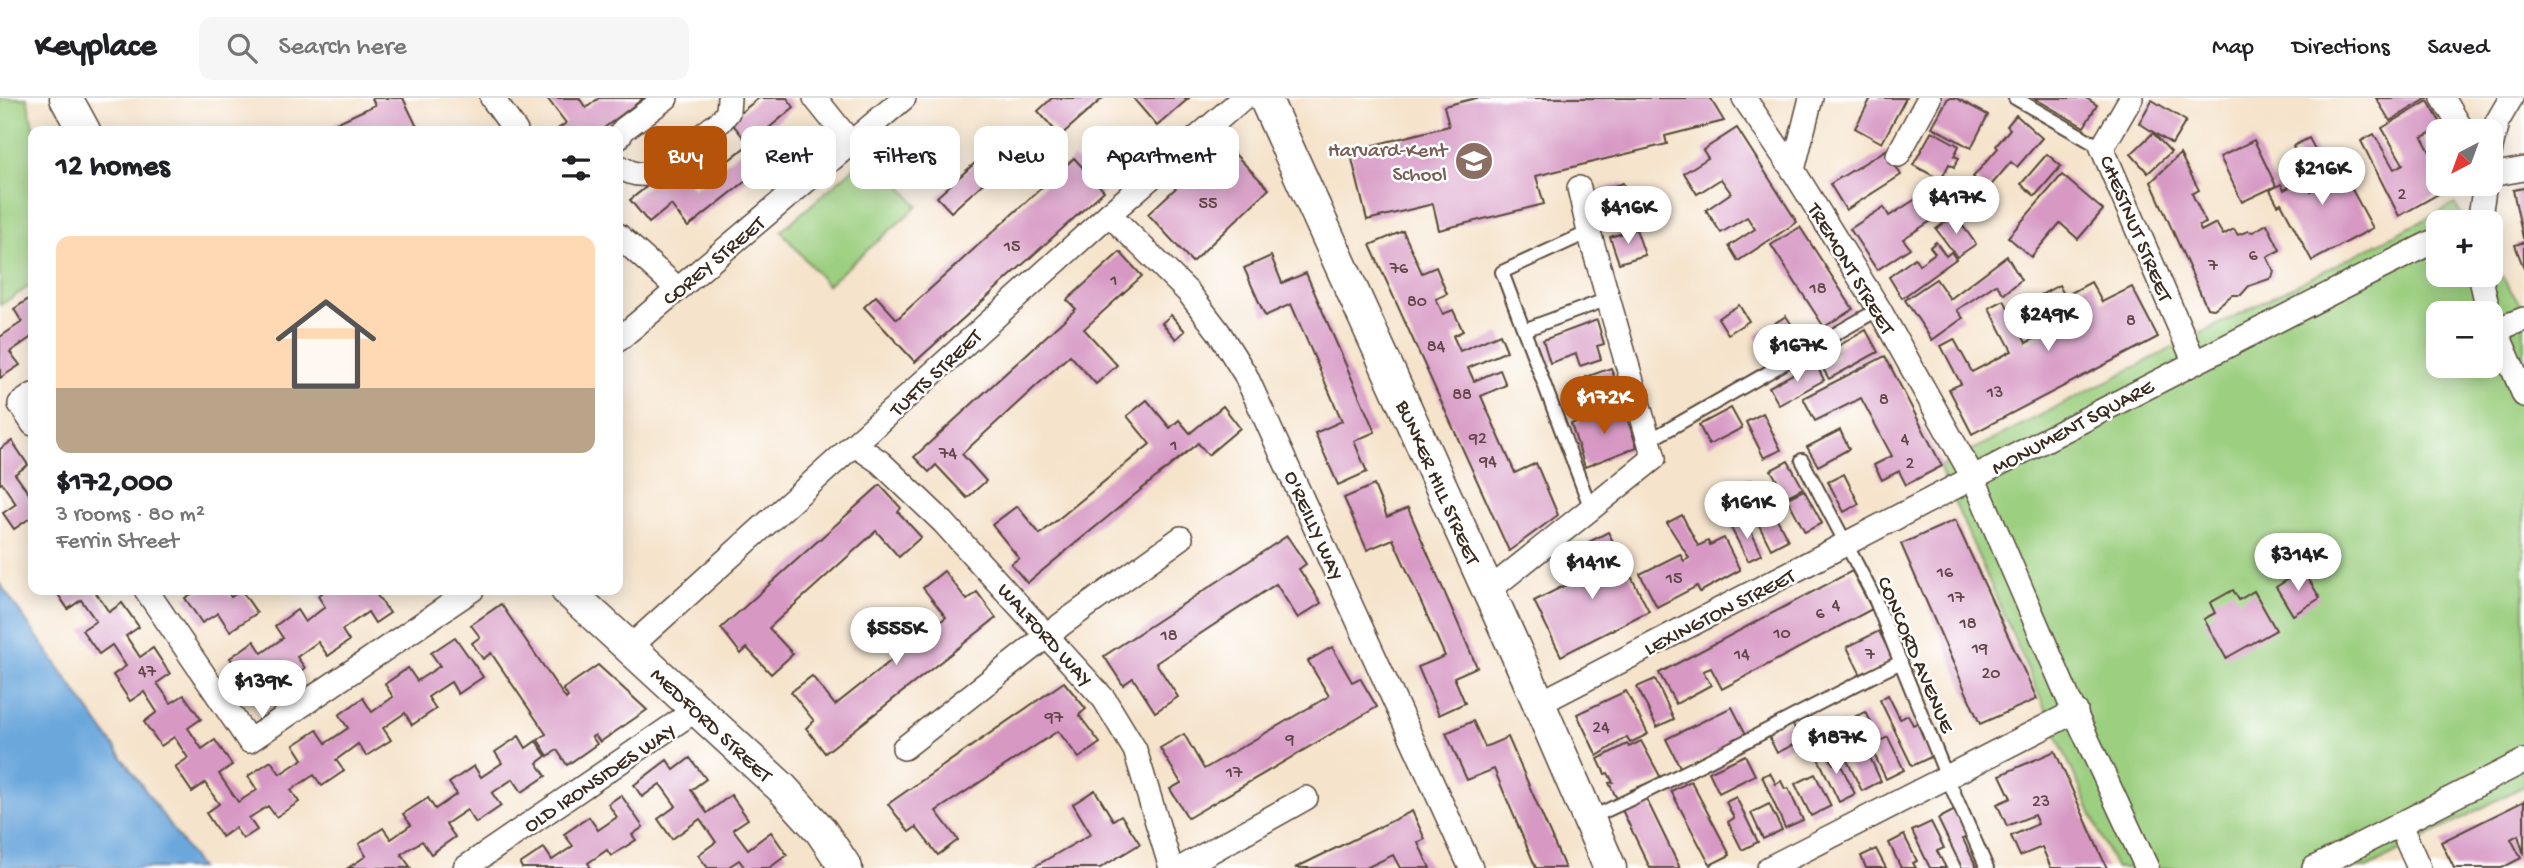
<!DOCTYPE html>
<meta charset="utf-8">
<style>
body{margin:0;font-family:"Gochi Hand",sans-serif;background:#f6f6f6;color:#202124;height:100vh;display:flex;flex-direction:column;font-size:26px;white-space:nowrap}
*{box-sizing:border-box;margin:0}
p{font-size:23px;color:#757577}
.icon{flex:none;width:38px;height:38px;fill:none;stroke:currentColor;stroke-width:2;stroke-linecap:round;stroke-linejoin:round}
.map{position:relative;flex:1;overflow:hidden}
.drawer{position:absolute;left:28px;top:28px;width:595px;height:469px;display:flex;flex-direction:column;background:#fff;border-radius:14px;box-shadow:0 4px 18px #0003}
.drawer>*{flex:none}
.guide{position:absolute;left:644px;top:28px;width:665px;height:63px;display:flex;gap:14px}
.needle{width:46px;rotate:221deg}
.fabs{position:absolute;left:2426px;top:21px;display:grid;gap:14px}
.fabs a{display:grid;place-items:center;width:77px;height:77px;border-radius:14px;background:#fff;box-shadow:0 4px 18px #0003;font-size:35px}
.price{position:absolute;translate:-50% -60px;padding:0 16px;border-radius:24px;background:#fff;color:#222;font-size:23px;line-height:46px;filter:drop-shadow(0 2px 4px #0008)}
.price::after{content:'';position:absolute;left:50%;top:42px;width:21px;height:16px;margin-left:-10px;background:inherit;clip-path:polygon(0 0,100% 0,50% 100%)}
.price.active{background:#b45309;color:#fff}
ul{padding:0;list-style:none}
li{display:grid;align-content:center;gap:14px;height:371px;padding:0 28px}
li+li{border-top:2px solid #e0e0e0}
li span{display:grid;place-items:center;height:217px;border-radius:14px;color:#555}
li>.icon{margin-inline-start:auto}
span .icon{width:126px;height:126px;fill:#fffc;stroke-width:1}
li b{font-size:30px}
h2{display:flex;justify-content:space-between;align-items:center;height:84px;padding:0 28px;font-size:30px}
.pill{padding:0 24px;border-radius:14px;background:#fff;box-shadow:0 4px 18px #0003;font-size:24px;line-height:63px}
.pill.active{background:#b45309;color:#fff}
header{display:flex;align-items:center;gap:42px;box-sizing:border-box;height:98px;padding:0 35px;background:#fff;border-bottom:2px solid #e0e0e0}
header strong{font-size:33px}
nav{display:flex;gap:38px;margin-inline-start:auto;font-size:24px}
.search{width:490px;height:63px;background:#f6f6f6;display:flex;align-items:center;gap:18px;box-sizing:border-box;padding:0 24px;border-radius:14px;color:#757577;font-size:26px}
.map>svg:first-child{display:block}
.green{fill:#9ccf80;stroke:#6c7c4f;stroke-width:2;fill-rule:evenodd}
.water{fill:#6ca7dc;stroke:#54687d;stroke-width:2}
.building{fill:#d799c4}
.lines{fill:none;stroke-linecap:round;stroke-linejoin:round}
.lane-casing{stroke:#574638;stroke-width:16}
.street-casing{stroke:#574638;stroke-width:26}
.secondary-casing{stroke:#574638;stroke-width:35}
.lane{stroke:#fff;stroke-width:12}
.street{stroke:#fff;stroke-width:23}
.secondary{stroke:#fff;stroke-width:32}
.labels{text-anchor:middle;stroke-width:5;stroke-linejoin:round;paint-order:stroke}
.number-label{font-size:18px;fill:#624648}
.education-label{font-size:21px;fill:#785e54;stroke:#fff;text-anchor:end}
.street-label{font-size:21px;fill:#3b2a1e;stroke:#fff}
</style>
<header>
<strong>Keyplace</strong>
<div class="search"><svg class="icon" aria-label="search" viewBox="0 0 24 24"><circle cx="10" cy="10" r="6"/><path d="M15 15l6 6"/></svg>Search here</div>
<nav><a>Map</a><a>Directions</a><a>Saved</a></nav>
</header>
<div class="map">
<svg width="2524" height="770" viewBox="0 0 2524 770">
<rect width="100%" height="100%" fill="#fff"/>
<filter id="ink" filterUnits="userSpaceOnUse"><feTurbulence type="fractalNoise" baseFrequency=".0143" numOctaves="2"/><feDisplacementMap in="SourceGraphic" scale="14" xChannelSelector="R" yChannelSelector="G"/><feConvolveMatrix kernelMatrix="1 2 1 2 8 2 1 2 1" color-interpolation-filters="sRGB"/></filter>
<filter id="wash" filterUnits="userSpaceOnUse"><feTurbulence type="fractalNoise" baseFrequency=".00686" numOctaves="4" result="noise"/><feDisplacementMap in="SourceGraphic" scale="28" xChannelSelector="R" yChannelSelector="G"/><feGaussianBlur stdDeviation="1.57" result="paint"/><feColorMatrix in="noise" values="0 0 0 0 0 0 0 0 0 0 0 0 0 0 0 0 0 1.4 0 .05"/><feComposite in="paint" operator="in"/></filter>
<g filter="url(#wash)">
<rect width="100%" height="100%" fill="#f5e3cb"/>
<g class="green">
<path d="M0 0H27L34 33 33 186 0 207Z"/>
<path d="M872 54 918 108 827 187 781 133Z"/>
<path d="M2455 106 2467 124H2438V177H2490V160L2524 213V688L2367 770H2115L1939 369ZM2438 215H2490V268H2438Z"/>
</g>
<path class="water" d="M0 486 200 770H0Z"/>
<g id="blocks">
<g class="building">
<path d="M372 0H403L419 33H388L386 29 377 33H319L375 7Z"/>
<path d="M547 0H579L586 10 599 0H644L600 33H555L566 25Z"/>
<path d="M759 0H787L794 9 769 30 786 51 688 129 671 107 649 125 630 102 675 66 694 90 749 46 730 23Z"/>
<path d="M1052 0H1103L1060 38 1038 13Z"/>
<path d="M1133 0H1189L1157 28Z"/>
<path d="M1476 0H1710L1724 23 1665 38 1667 46 1536 78 1544 106 1439 132 1433 106 1367 122 1350 53 1449 28 1444 8Z"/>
<path d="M1871 0H1906L1882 45 1855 30Z"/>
<path d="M1948 0H1956L1988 17 1971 50 1932 29Z"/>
<path d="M2034 0H2086L2097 7 2084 29Z"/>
<path d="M2376 0H2428L2390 23Z"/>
<path d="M2152 2 2186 23 2172 46 2139 25Z"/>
<path d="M2428 3 2443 29 2422 39 2438 69V86H2447L2449 90 2399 118 2361 43 2374 36 2394 71 2403 66 2382 30Z"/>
<path d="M2016 17 2042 40 2017 69 2011 64 1987 92 1973 79 1998 50 1996 48 2010 31 2007 28Z"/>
<path d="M1737 30 1797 124 1738 163 1729 148 1755 131 1747 119 1721 135 1706 112 1731 95 1721 81 1697 96 1684 75 1708 60 1703 52Z"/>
<path d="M1932 33 1959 48 1954 58 1959 60 1954 69 1949 66 1941 82 1913 67Z"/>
<path d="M2153 35 2171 54 2148 75 2131 56Z"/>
<path d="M2309 40 2331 81 2343 75 2373 130 2312 163 2281 105 2278 107 2270 92 2281 86 2284 92 2304 81 2311 93 2316 90 2293 48Z"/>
<path d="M2254 42 2276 88 2242 104 2220 59Z"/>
<path d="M1224 45 1269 91 1192 164 1148 116Z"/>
<path d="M995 47 1008 63 951 114 937 99Z"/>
<path d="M1886 52 1901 77 1846 112 1830 86Z"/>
<path d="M2047 56 2061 68 2035 98 2021 86Z"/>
<path d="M2180 56 2199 92 2192 96 2206 125 2199 128 2201 133 2216 125 2223 137 2234 131 2238 137 2248 133 2253 134 2267 126 2280 152 2267 159 2274 173 2272 180 2249 188 2241 197H2232L2214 211 2207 210 2151 84Z"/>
<path d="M1074 60 1104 93 915 264 864 209 876 198 897 221Z"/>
<path d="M2062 77 2103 112 2078 141 2060 125 2031 159 2008 139Z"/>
<path d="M1623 85 1633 115 1605 124 1595 94Z"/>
<path d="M2524 90V140H2523L2513 92Z"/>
<path d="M1919 99 1934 121 1903 141 1910 150 1877 172 1850 131 1884 109 1889 118Z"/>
<path d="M1955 117 1976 146 1957 159 1936 131Z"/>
<path d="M1800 129 1853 211 1824 229 1771 147Z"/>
<path d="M1636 131 1645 157 1619 165 1610 139Z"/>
<path d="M1403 133 1422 175 1436 169 1447 196 1436 201 1443 216 1453 212 1463 233 1453 238 1460 253 1500 236 1507 253 1468 270 1474 283 1500 272 1506 287 1481 298 1515 375 1536 365 1558 417 1509 453 1370 147Z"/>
<path d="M1936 144 1946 158 1951 154 1956 161 1902 200 1889 179 1915 160 1919 167 1935 155 1930 149Z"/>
<path d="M2524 144V171L2515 147Z"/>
<path d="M1120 154 1142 178 1084 231 1117 267 1096 286 1070 257 962 356 986 383 967 400 936 367 929 374 914 359 1076 211 1067 202Z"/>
<path d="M1271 158 1282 185 1306 175 1375 334 1354 343 1367 374 1338 387 1315 335 1342 323 1291 206 1265 218 1244 170Z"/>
<path d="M2007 158 2021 182 2004 196 1996 186 1957 212 1963 220 1932 242 1905 202 1936 181 1950 201Z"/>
<path d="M2091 184 2102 204 2132 189 2158 239 1972 336 1949 291 1961 286 1941 248 1954 241 1972 274 2012 253 1989 210 2004 202 2026 245 2058 229 2041 197 2059 187 2082 230 2086 228 2069 196Z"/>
<path d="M33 198V238L10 254 20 267 0 280V239L22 224 14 211Z"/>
<path d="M1739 207 1749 223 1728 236 1718 220Z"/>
<path d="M1171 217 1185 233 1176 241 1162 225Z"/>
<path d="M1786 218 1802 243 1772 263 1755 238Z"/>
<path d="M1597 222 1604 246 1597 248 1601 261 1580 268 1576 256 1550 265 1543 242Z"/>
<path d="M1866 232 1878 254 1829 281 1822 269 1838 259 1833 251Z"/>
<path d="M1885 258 1942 368 1906 387 1899 373 1882 382 1874 367 1892 358 1861 300 1815 323 1803 300Z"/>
<path d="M1815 264 1824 282 1779 307 1769 289Z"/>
<path d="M1611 270 1621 298 1595 307 1586 279Z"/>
<path d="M1147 302 1170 330 1179 322 1190 335 1223 308 1240 330 1208 357 1198 345 1027 485 1011 466 1019 460 992 427 1017 408 1040 436 1150 346 1127 318Z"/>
<path d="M1622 306 1637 349 1585 369 1571 326Z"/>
<path d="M1731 310 1742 330 1709 347 1699 327Z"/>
<path d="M1763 315 1781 352 1764 360 1746 324Z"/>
<path d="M1840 332 1849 351 1818 368 1807 349Z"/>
<path d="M12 343 28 367 15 376 30 397 33 395V418L14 431 3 415 16 406 2 385 0 386V351Z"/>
<path d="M1788 363 1803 390 1786 399 1771 372Z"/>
<path d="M1844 376 1859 406 1844 414 1828 384Z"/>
<path d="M1750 382 1765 412 1771 409 1788 442 1771 451 1739 388Z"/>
<path d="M880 387 901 410 898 414 921 439 899 459 876 433 769 530 793 556 771 576 747 550 741 556 721 530Z"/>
<path d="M1374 387 1387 419 1408 410 1477 569 1454 579 1465 605 1439 617 1418 569 1445 558 1393 441 1367 452 1344 400Z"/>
<path d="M1804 392 1822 425 1805 434 1787 400Z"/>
<path d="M1682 417 1698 448 1708 443 1710 447 1724 440 1740 472 1700 494 1697 488 1657 509 1640 476 1680 456 1684 463 1689 460 1667 425Z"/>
<path d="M1955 422 2037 601 1980 626 1901 446Z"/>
<path d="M1746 423 1762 456 1748 463 1731 430Z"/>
<path d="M1608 434 1649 513 1561 558 1534 503 1601 469 1589 444Z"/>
<path d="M1287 438 1306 466 1299 471 1321 505 1298 520 1276 486 1156 565 1178 599 1155 614 1133 580 1123 587 1104 558Z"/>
<path d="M2303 472 2320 500 2293 517 2276 489Z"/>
<path d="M944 473 967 502 977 494 996 520 825 655 806 630 814 623 791 594 812 578 835 607 946 519 923 490Z"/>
<path d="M1852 473 1872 511 1722 591 1711 570 1703 573 1711 587 1676 606 1659 575Z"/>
<path d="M55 492H94L109 514 122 505 139 529 126 538 140 559 153 550 170 576 157 585 171 605 184 597 201 621 188 630 202 651 215 642 232 667 219 676 238 704 257 692 248 678 271 663 280 676 303 661 294 647 317 632 326 645 348 630 339 617 363 600 372 614 393 599 385 586 408 570 417 583 440 568 431 555 455 539 483 579 458 596 451 584 428 599 436 611 412 627 405 615 383 630 391 642 366 658 358 646 336 662 344 673 322 688 314 677 291 692 299 704 276 719 268 708 249 720 257 732 243 741 235 730 222 739 206 715 219 706 205 685 192 694 175 669 188 660 174 639 161 648 144 624 157 614 144 594 130 603 113 577 126 568 112 547 99 556 82 532 96 523 81 502 68 511Z"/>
<path d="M198 492H226L231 499 241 492 257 515 230 533 218 515 202 525 185 500Z"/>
<path d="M326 492H373L390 515 375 525 368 514 342 532 349 543 328 558 318 544 297 559 305 570 282 586 271 571 249 587 230 560 254 543 262 555 283 540 275 528 297 512 305 524 325 509 318 498Z"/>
<path d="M2233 492 2239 502 2254 493 2276 532 2226 560 2204 521 2215 515 2210 505Z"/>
<path d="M501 506 566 601 568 599 563 591 598 567 647 612 600 644 595 637 592 639 597 646 567 667 557 652 548 658 538 642 546 636 491 555 483 561 472 545 480 539 471 527Z"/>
<path d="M1879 533 1893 561 1861 577 1847 549Z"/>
<path d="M1332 549 1352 584 1360 580 1377 609 1188 720 1170 691 1181 685 1160 650 1184 636 1204 671 1329 598 1308 563Z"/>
<path d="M1655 581 1674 621 1657 629 1637 589Z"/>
<path d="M1064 584 1086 611 1079 617 1100 645 1079 660 1058 633 936 713 958 742 938 757 916 729 909 734 888 706Z"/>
<path d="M1626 593 1648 636 1630 645 1627 639 1597 658 1577 616Z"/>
<path d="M1888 597 1900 621 1908 617 1913 627 1917 625 1933 658 1912 668 1880 602Z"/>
<path d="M1732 609 1747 638 1681 671 1666 641Z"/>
<path d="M1866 614 1880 643 1888 639 1904 672 1886 681 1856 618Z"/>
<path d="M1473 623 1485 649 1508 639 1565 770H1536L1494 671 1467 682 1446 635Z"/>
<path d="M1791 623 1801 643 1777 655 1767 635Z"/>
<path d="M1843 624 1858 655 1866 651 1881 683 1862 693 1831 630Z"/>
<path d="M519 638 526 650 536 643 546 658 537 665 546 678 522 694 513 681 492 695 501 708 476 725 467 712 446 726 455 739 431 756 422 743 401 756 411 770H348L366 758 359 746 383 730 391 741 411 727 403 716 428 700 435 711 457 696 449 685 474 668 481 679 502 665 495 654Z"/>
<path d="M1641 643 1661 680 1631 692 1632 694 1617 701 1609 685 1613 684 1608 675 1605 676 1598 661 1627 646 1629 649Z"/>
<path d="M1825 650 1833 666 1839 663 1855 696 1839 704 1815 654Z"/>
<path d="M2055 653 2100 755 2107 770H2051L2042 749 2020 758 2011 738 2038 726 2034 717 2007 728 1997 706 2011 700 2000 677Z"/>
<path d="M1745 657 1755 677 1719 695 1709 674Z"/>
<path d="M690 660 706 681 691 692 707 715 731 697 748 721 733 731 748 751 771 734 787 757 769 770H745L739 762 727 770H708L698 757 716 744 700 721 672 741 658 721 676 708 660 686 642 699 634 687 667 662 674 672Z"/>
<path d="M1770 675 1776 686 1781 683 1785 691 1788 690 1803 722 1785 730 1762 678Z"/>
<path d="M1815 676 1831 708 1811 718 1795 686Z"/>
<path d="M1691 683 1730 757 1710 767 1671 693Z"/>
<path d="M1095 692 1113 722 1121 717 1140 746 1100 770H1032L1091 736 1073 706Z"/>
<path d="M621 697 643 729 632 737 636 742 611 758 607 752 588 765 591 770H522L520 766 544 750 552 762 573 748 564 736 589 719 598 732 617 719 608 706Z"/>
<path d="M1645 698 1680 770H1650L1621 710Z"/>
<path d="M1736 699 1758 744 1742 752 1728 724 1734 720 1726 704Z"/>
<path d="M2524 703V757L2518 737 2511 741 2521 760 2502 770H2454L2441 744Z"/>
<path d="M1769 706 1782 732 1763 741 1751 715Z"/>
<path d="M1955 712 1967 739 1963 741 1977 770H1962L1938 721Z"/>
<path d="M1412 713 1425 741 1418 745 1430 770H1400L1393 757 1366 770H1295Z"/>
<path d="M1931 724 1944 750 1937 753 1946 770H1930L1912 733Z"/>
<path d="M1904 737 1917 763 1913 765 1916 770H1901L1889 745Z"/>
<path d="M1876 751 1886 770H1866L1861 758Z"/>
</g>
</g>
</g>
<g filter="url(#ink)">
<use href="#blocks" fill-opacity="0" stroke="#574638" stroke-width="2"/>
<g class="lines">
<defs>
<g id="lane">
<path d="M2015 0 2102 50"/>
<path d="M1589 134 1502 174 1591 411"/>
<path d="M1524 232 1608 201"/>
<path d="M1650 342 1879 211"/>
<path d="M1802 362 1875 501 1946 677 1987 770"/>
<path d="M1588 721C1695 673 1796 615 1901 564"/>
</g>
<g id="street">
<path d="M492 0 516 33"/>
<path d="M815 0 851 45"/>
<path d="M1744 0 1793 72 1879 211 1974 381 2069 602 2147 770"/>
<path d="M2131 0 2102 50 2194 263"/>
<path d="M2443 0 2463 33"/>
<path d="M618 40 624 31 666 0"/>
<path d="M2490 55 2497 24 2511 0"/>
<path d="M1898 57 1929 0"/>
<path d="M618 70 620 69C632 76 639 78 653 75L721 23 728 14 729 0"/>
<path d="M1793 72 1811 0"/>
<path d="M2490 77 2524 71"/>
<path d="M1109 116 1189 195 1218 233 1245 276 1471 770"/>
<path d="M2479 124 2485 86"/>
<path d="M618 137 678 191"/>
<path d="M2480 177 2489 215"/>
<path d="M2490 218 2524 297"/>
<path d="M2495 232 2524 221"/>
<path d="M618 242 904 0"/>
<path d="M33 297 20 306 33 326"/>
<path d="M855 347 880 364 943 424 1104 601 1135 652 1171 770"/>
<path d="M146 492 249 643 472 492"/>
<path d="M1488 493 1654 360 1589 134 1579 90"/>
<path d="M629 550 1109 116 1243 0"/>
<path d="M1538 606C1838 451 2136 292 2438 141"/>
<path d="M904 650 1062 526 1181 440"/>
<path d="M2400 727 2419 770"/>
<path d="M465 770 697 611"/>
<path d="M1181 770 1306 700"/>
<path d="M1769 770 2076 613"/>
<path d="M2314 770 2524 663"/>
</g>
<g id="secondary">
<path d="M66 0 84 33"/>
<path d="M1265 0 1527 578 1610 770"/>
<path d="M567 492 782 690 821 733 846 770"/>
</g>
</defs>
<use href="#lane" class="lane-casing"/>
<use href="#street" class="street-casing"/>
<use href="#secondary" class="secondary-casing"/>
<use href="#lane" class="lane"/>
<use href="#street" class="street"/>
<use href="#secondary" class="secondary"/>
</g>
</g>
<defs>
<symbol id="school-disc" viewBox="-11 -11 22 22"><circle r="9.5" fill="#8d6e63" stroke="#fff"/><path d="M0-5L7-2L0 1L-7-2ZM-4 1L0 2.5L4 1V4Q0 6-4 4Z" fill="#fff"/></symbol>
</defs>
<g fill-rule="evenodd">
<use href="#school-disc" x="1452" y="41" width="44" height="44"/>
</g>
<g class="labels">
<g class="number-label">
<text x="2402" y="101">2</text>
<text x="1208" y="110">55</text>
<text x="1012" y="153">15</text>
<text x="2253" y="162">6</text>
<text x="2213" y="172">7</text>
<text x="1399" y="175">76</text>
<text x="1114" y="187">1</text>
<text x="1818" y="195">18</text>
<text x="1417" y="208">80</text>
<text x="2131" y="227">8</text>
<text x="1436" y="253">84</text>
<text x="1995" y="299">13</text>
<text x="1462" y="301">88</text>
<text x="1884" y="306">8</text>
<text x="1478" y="345">92</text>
<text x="1905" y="346">4</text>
<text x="1174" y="352">1</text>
<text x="948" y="360">74</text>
<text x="1488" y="368">94</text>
<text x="1910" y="370">2</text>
<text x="1945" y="479">16</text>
<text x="1674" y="485">15</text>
<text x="1956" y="504">17</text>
<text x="1836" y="512">4</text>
<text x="1820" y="520">6</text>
<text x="1968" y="530">18</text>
<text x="1782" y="540">10</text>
<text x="1169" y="542">18</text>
<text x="1980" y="555">19</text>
<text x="1742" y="561">14</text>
<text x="1870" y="561">7</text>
<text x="147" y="578">47</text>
<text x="1991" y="580">20</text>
<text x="1054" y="624">97</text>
<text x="1601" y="634">24</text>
<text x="1290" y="646">9</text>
<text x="1234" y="679">17</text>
<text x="2041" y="708">23</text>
</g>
<g class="education-label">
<text x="1447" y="58">Harvard-Kent<tspan x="1447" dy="24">School</tspan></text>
</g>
<g class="street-label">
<text transform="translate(2137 130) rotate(67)" y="7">CHESTNUT STREET</text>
<text transform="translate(713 162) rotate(-40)" y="7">COREY STREET</text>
<text transform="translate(1852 170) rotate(59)" y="7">TREMONT STREET</text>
<text transform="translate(935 274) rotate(-43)" y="7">TUFTS STREET</text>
<text transform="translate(2072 328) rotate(-28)" y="7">MONUMENT SQUARE</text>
<text transform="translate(1439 384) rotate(66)" y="7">BUNKER HILL STREET</text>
<text transform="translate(1315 427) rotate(66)" y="7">O'REILLY WAY</text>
<text transform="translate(1719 513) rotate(-27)" y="7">LEXINGTON STREET</text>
<text transform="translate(1046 536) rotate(48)" y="7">WALFORD WAY</text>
<text transform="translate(1917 556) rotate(67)" y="7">CONCORD AVENUE</text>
<text transform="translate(712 626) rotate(43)" y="7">MEDFORD STREET</text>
<text transform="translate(599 679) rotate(-34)" y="7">OLD IRONSIDES WAY</text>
</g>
</g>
</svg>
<div class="fabs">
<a><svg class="needle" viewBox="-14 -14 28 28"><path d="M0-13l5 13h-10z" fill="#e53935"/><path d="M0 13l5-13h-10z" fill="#757577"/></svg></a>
<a>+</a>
<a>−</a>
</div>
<b class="price" style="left:2322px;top:109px">$216K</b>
<b class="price" style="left:1956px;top:138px">$417K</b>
<b class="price" style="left:1628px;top:148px">$416K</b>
<b class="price" style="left:2048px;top:255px">$249K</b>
<b class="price" style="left:1797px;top:286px">$167K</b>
<b class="price active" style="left:1604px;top:338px">$172K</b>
<b class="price" style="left:1747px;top:443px">$161K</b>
<b class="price" style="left:2298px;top:495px">$314K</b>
<b class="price" style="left:1592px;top:503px">$141K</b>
<b class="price" style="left:896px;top:569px">$555K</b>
<b class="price" style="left:262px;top:622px">$139K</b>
<b class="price" style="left:1836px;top:678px">$187K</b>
<div class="guide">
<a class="pill active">Buy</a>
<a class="pill">Rent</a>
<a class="pill">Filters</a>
<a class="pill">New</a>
<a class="pill">Apartment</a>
</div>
<section class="drawer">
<h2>12 homes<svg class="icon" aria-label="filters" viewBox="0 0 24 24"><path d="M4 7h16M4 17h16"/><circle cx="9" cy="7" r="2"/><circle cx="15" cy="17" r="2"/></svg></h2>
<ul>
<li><span style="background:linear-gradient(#ffd9b3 70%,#b9a48a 0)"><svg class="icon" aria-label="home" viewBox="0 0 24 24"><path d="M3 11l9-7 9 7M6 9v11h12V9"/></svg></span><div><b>$172,000</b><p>3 rooms · 80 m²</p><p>Ferrin Street</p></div></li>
</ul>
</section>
</div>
